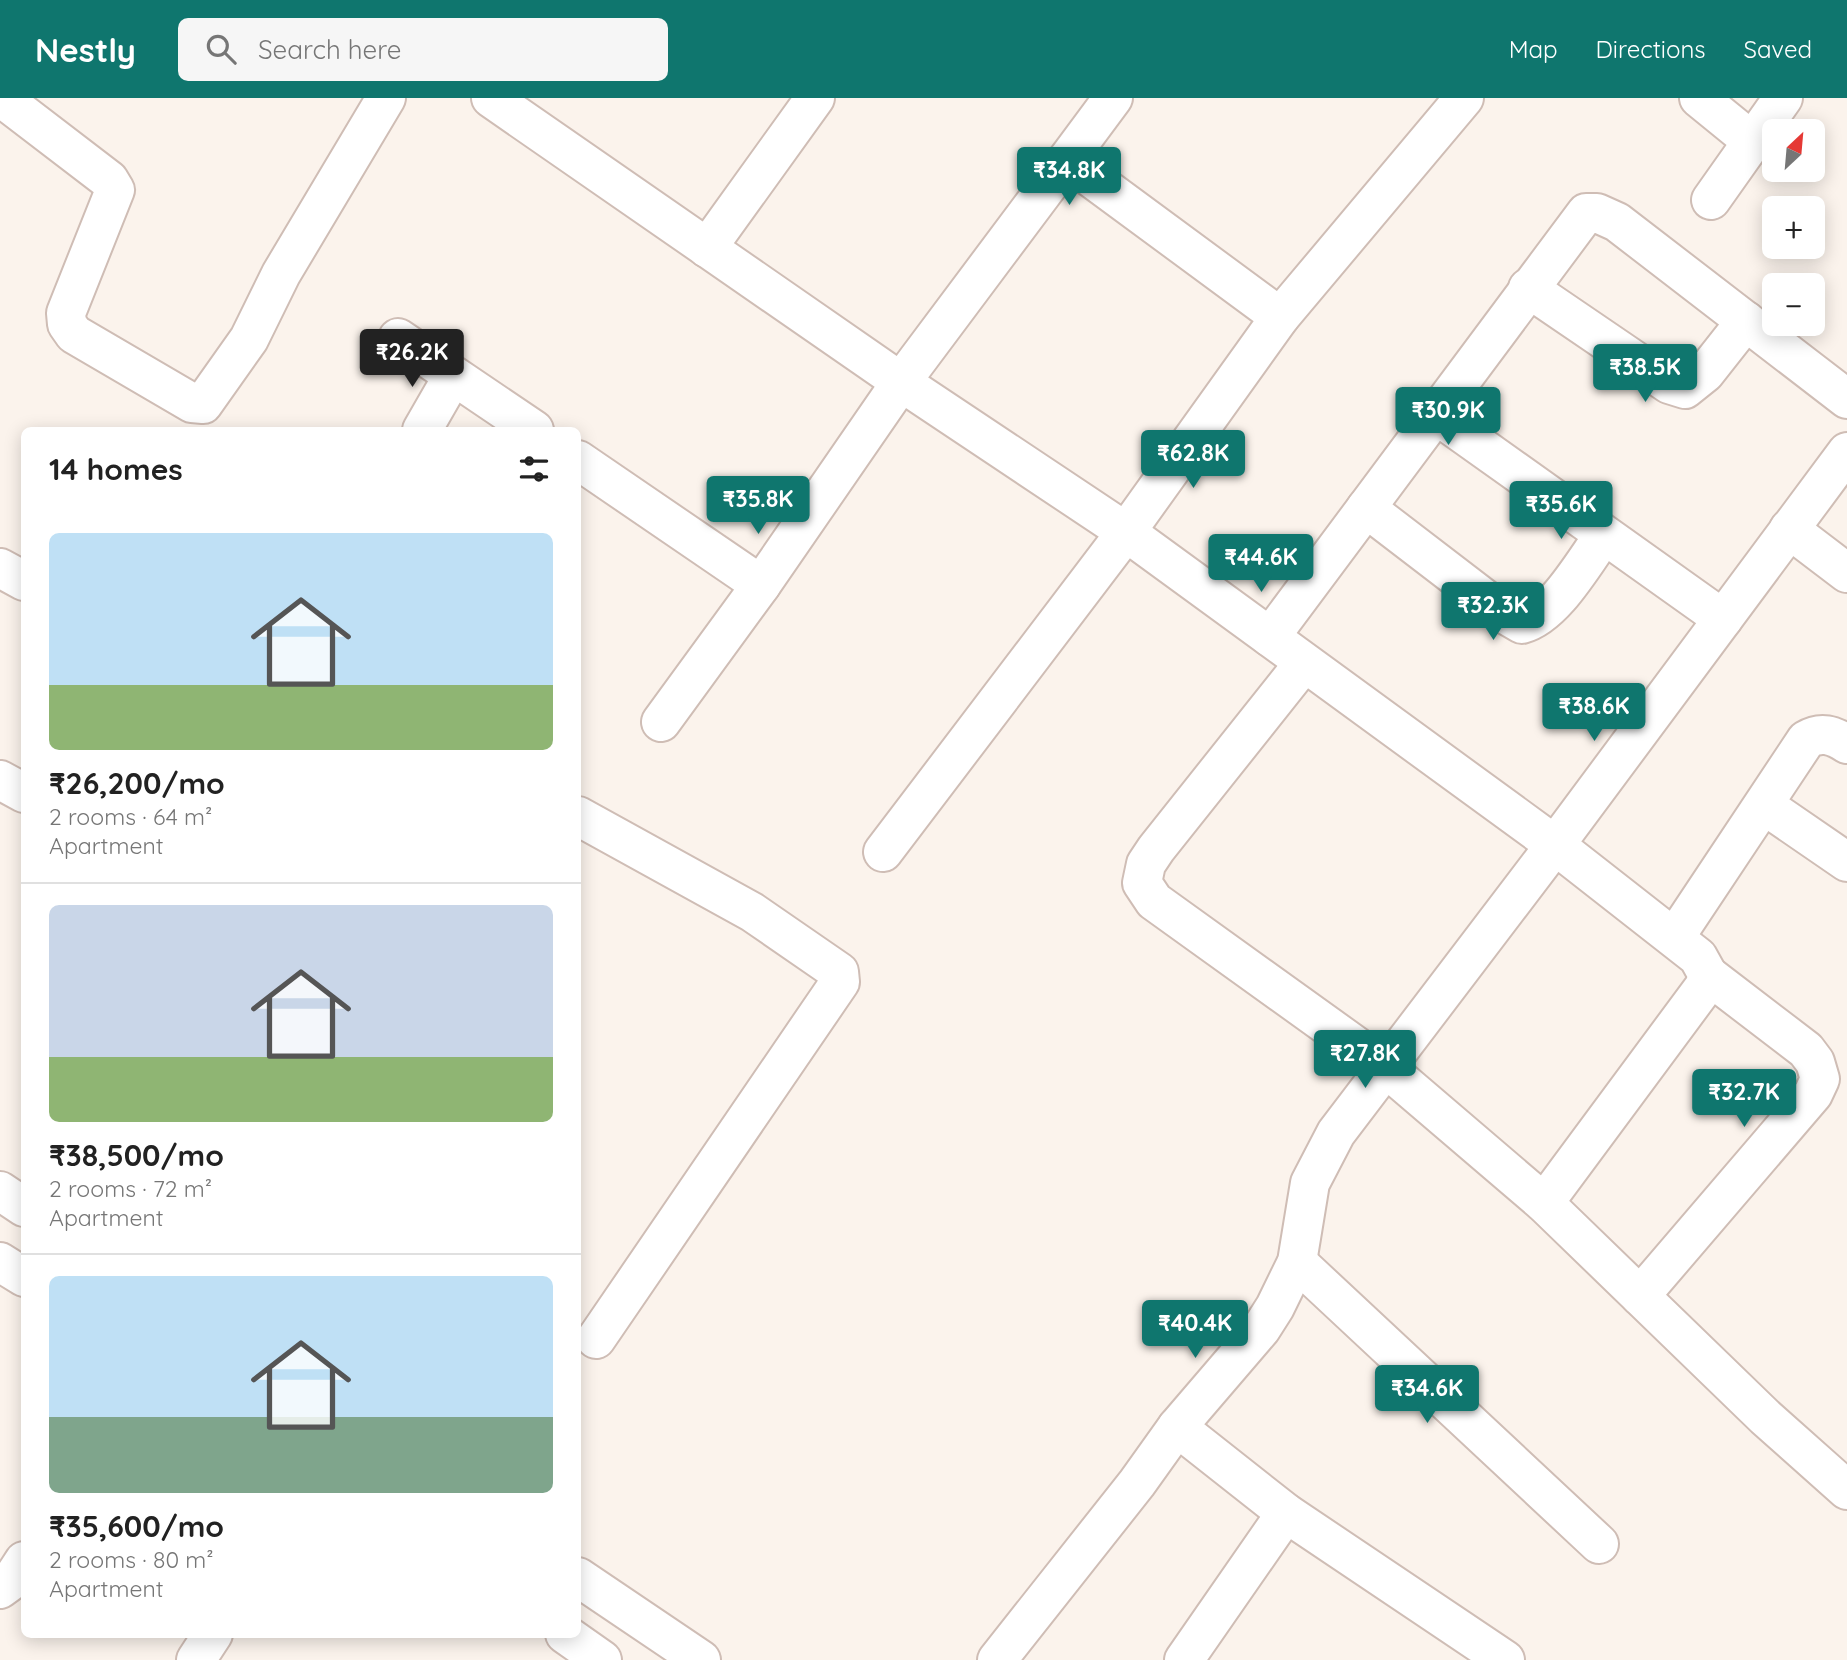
<!DOCTYPE html>
<meta charset="utf-8">
<style>
body{margin:0;font-family:Quicksand,sans-serif;background:#f6f6f6;color:#222;height:100vh;display:flex;flex-direction:column;font-size:26px;white-space:nowrap}
*{box-sizing:border-box;margin:0}
p{font-size:23px;color:#767676}
.icon{flex:none;width:38px;height:38px;fill:none;stroke:currentColor;stroke-width:2;stroke-linecap:round;stroke-linejoin:round}
.map{position:relative;flex:1;overflow:hidden}
.details{position:absolute;left:21px;top:329px;width:560px;height:1211px;display:flex;flex-direction:column;background:#fff;border-radius:10px;box-shadow:0 4px 18px #0003}
.details>*{flex:none}
.needle{width:46px;rotate:26deg}
.fabs{position:absolute;left:1762px;top:21px;display:grid;gap:14px}
.fabs a{display:grid;place-items:center;width:63px;height:63px;border-radius:10px;background:#fff;box-shadow:0 4px 18px #0003;font-size:35px}
.price{position:absolute;translate:-50% -60px;padding:0 16px;border-radius:7px;background:#0f766e;color:#fff;font-size:23px;line-height:46px;filter:drop-shadow(0 2px 4px #0008)}
.price::after{content:'';position:absolute;left:50%;top:42px;width:21px;height:16px;margin-left:-10px;background:inherit;clip-path:polygon(0 0,100% 0,50% 100%)}
.price.on{background:#222;color:#fff}
ul{padding:0;list-style:none}
li{display:grid;align-content:center;gap:14px;height:371px;padding:0 28px}
li+li{border-top:2px solid #e0e0e0}
li span{display:grid;place-items:center;height:217px;border-radius:10px;color:#555}
li>.icon{margin-inline-start:auto}
span .icon{width:126px;height:126px;fill:#fffc;stroke-width:1}
li b{font-size:30px}
h2{display:flex;justify-content:space-between;align-items:center;height:84px;padding:0 28px;font-size:30px}
header{display:flex;align-items:center;gap:42px;box-sizing:border-box;height:98px;padding:0 35px;background:#0f766e;color:#fff}
header strong{font-size:33px}
nav{display:flex;gap:38px;margin-inline-start:auto;font-size:24px}
.search{width:490px;height:63px;background:#f6f6f6;display:flex;align-items:center;gap:18px;box-sizing:border-box;padding:0 24px;border-radius:10px;color:#767676;font-size:26px}
.map>svg:first-child{display:block}
.lines{fill:none;stroke-linecap:round;stroke-linejoin:round}
.minor-casing{stroke:#cfbdb5;stroke-width:42}
.tertiary-casing{stroke:#cfbdb5;stroke-width:42}
.minor{stroke:#fff;stroke-width:38}
.tertiary{stroke:#fff;stroke-width:38}
</style>
<header>
<strong>Nestly</strong>
<div class="search"><svg class="icon" aria-label="search" viewBox="0 0 24 24"><circle cx="10" cy="10" r="6"/><path d="M15 15l6 6"/></svg>Search here</div>
<nav><a>Map</a><a>Directions</a><a>Saved</a></nav>
</header>
<div class="map">
<svg width="1847" height="1562" viewBox="0 0 1847 1562">
<rect width="100%" height="100%" fill="#fbf3ec"/>
<g class="lines">
<defs>
<g id="minor">
<path d="M2 0 109 82 115 92 66 215 67 226 74 236 192 305 203 306 249 241 281 176 386 0"/>
<path d="M491 0 901 284 1126 434 1555 747 1698 859 1708 877 1704 889 1544 1105"/>
<path d="M1699 0 1753 44"/>
<path d="M1067 62 1113 0"/>
<path d="M1711 102 1783 0"/>
<path d="M707 150 815 0"/>
<path d="M1528 190 1669 286 1685 291 1705 275 1746 223"/>
<path d="M398 240 534 332"/>
<path d="M1435 316 1723 521"/>
<path d="M422 332 453 278"/>
<path d="M578 362 761 487"/>
<path d="M1366 410 1503 515 1522 526C1555 517 1584 464 1604 437"/>
<path d="M1789 431 1847 475"/>
<path d="M0 470 24 483"/>
<path d="M1270 539 1586 115H1597L1617 124 1847 301"/>
<path d="M1304 565 1156 751 1146 766 1142 785 1154 803 1385 969 1544 1105 1765 1319 1847 1392"/>
<path d="M661 624 761 487 901 284 1067 62 1280 219"/>
<path d="M0 682 24 695"/>
<path d="M1764 707 1847 764"/>
<path d="M578 718 752 814 839 874 840 884 596 1241"/>
<path d="M883 754 1126 434 1280 219 1464 0"/>
<path d="M1675 839 1806 642C1821 633 1833 637 1847 646"/>
<path d="M1297 1164 1599 1446"/>
<path d="M1640 1198 1813 996 1820 981 1815 964 1806 952 1708 877"/>
<path d="M1177 1329 1286 1415 1505 1562"/>
<path d="M0 1491 11 1483 24 1463"/>
<path d="M196 1562 213 1536"/>
<path d="M997 1562 1137 1385 1177 1329 1261 1231 1275 1209 1297 1164 1310 1085 1336 1035 1555 747 1847 354"/>
<path d="M1184 1562 1286 1415"/>
</g>
<g id="tertiary">
<path d="M0 1093 24 1109"/>
<path d="M0 1164 24 1179"/>
<path d="M578 1479 701 1562"/>
<path d="M565 1536 602 1562"/>
</g>
</defs>
<use href="#minor" class="minor-casing"/>
<use href="#tertiary" class="tertiary-casing"/>
<use href="#minor" class="minor"/>
<use href="#tertiary" class="tertiary"/>
</g>
</svg>
<div class="fabs">
<a><svg class="needle" viewBox="-14 -14 28 28"><path d="M0-13l5 13h-10z" fill="#e53935"/><path d="M0 13l5-13h-10z" fill="#767676"/></svg></a>
<a>+</a>
<a>−</a>
</div>
<b class="price" style="left:1069px;top:109px">₹34.8K</b>
<b class="price on" style="left:412px;top:291px">₹26.2K</b>
<b class="price" style="left:1645px;top:306px">₹38.5K</b>
<b class="price" style="left:1448px;top:349px">₹30.9K</b>
<b class="price" style="left:1193px;top:392px">₹62.8K</b>
<b class="price" style="left:758px;top:438px">₹35.8K</b>
<b class="price" style="left:1561px;top:443px">₹35.6K</b>
<b class="price" style="left:1261px;top:496px">₹44.6K</b>
<b class="price" style="left:1493px;top:544px">₹32.3K</b>
<b class="price" style="left:1594px;top:645px">₹38.6K</b>
<b class="price" style="left:1365px;top:992px">₹27.8K</b>
<b class="price" style="left:1744px;top:1031px">₹32.7K</b>
<b class="price" style="left:1195px;top:1262px">₹40.4K</b>
<b class="price" style="left:1427px;top:1327px">₹34.6K</b>
<section class="details">
<h2>14 homes<svg class="icon" aria-label="filters" viewBox="0 0 24 24"><path d="M4 7h16M4 17h16"/><circle cx="9" cy="7" r="2"/><circle cx="15" cy="17" r="2"/></svg></h2>
<ul>
<li><span style="background:linear-gradient(#bfe0f5 70%,#8fb573 0)"><svg class="icon" aria-label="home" viewBox="0 0 24 24"><path d="M3 11l9-7 9 7M6 9v11h12V9"/></svg></span><div><b>₹26,200/mo</b><p>2 rooms · 64 m²</p><p>Apartment</p></div></li>
<li><span style="background:linear-gradient(#c9d6e8 70%,#8fb573 0)"><svg class="icon" aria-label="home" viewBox="0 0 24 24"><path d="M3 11l9-7 9 7M6 9v11h12V9"/></svg></span><div><b>₹38,500/mo</b><p>2 rooms · 72 m²</p><p>Apartment</p></div></li>
<li><span style="background:linear-gradient(#bfe0f5 65%,#7fa58c 0)"><svg class="icon" aria-label="home" viewBox="0 0 24 24"><path d="M3 11l9-7 9 7M6 9v11h12V9"/></svg></span><div><b>₹35,600/mo</b><p>2 rooms · 80 m²</p><p>Apartment</p></div></li>
</ul>
</section>
</div>
